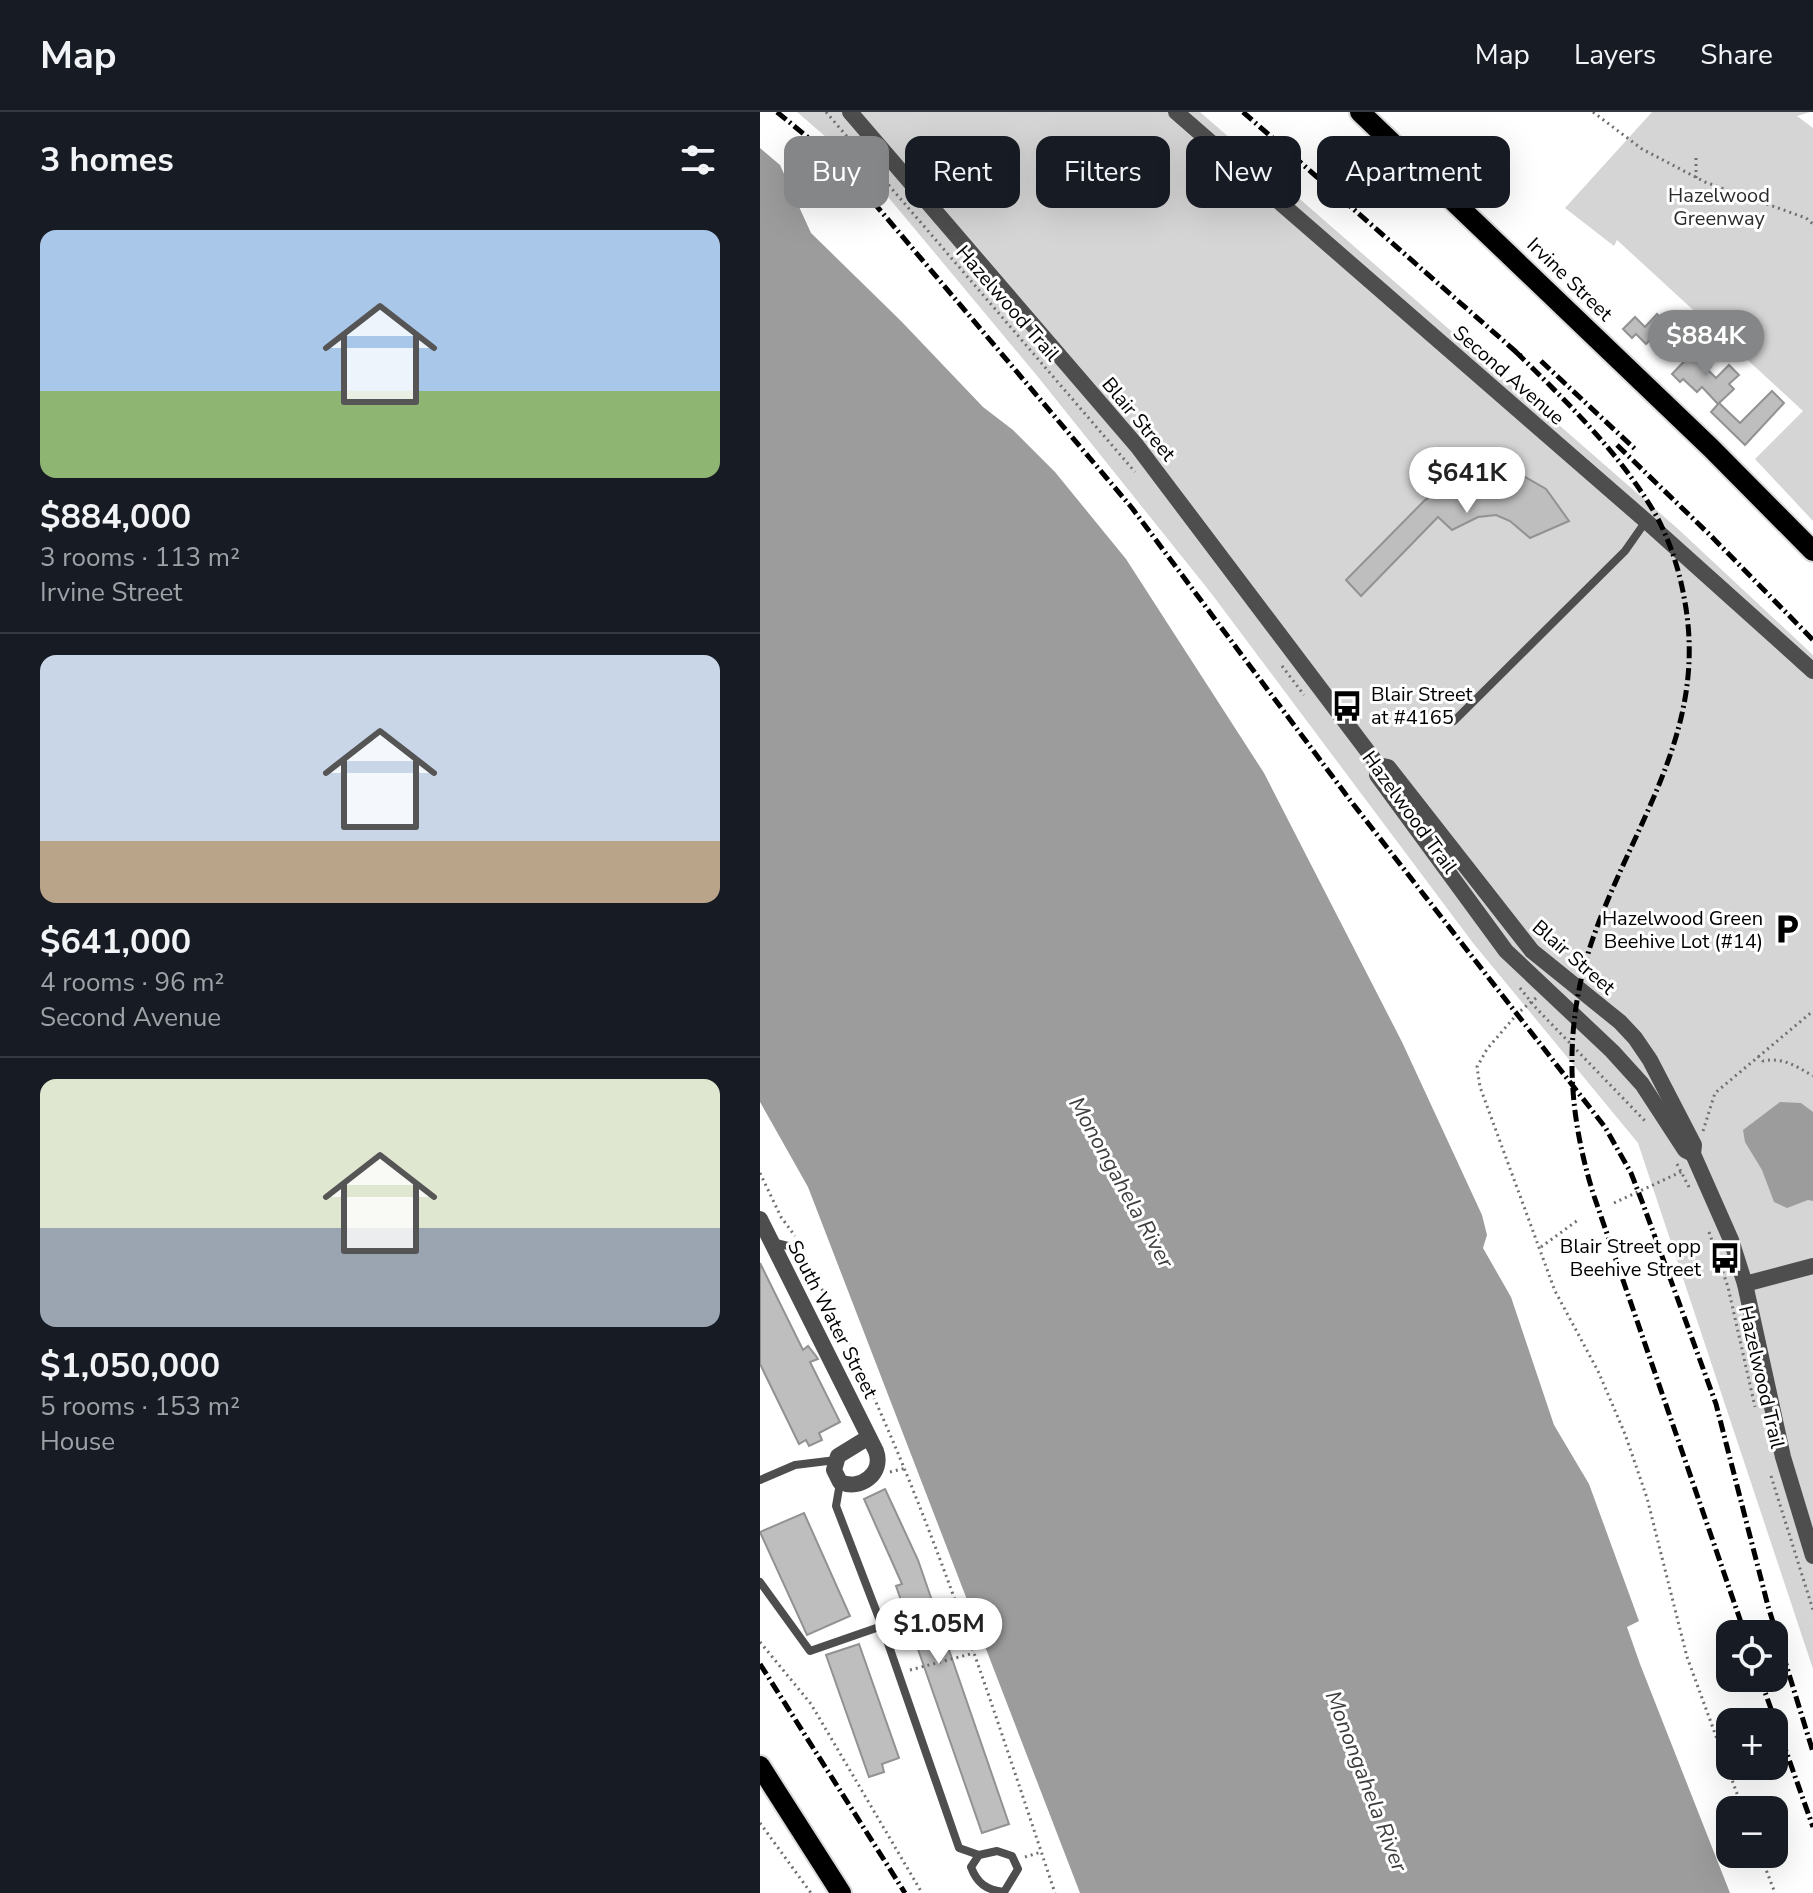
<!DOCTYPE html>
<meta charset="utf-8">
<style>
body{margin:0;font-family:"Nunito Sans",sans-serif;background:#242831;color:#f1f3f6;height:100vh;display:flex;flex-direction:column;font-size:30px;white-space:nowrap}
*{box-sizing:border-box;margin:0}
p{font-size:26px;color:#9ea1a6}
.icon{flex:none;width:44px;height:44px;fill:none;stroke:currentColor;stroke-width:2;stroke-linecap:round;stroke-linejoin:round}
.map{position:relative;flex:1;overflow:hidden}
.details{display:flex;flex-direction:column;background:#171b24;width:760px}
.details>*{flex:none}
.banner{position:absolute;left:24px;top:24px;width:760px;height:72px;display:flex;gap:16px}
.fabs{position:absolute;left:956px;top:1508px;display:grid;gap:16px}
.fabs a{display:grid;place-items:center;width:72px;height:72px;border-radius:16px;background:#171b24;box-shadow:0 8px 32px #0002;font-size:40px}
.price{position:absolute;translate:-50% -68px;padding:0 18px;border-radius:28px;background:#fff;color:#222;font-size:26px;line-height:52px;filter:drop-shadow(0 2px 4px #0008)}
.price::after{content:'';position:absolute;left:50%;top:48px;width:24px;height:18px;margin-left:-12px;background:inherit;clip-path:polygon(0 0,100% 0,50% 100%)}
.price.current{background:#858687;color:#fff}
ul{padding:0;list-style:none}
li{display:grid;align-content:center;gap:16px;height:424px;padding:0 40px}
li+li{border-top:2px solid #363941}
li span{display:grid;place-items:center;height:248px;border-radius:16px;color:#555}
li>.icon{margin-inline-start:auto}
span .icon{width:144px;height:144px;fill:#fffc;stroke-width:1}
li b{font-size:34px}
h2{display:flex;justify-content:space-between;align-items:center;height:96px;padding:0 40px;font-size:34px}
.chip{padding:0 28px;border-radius:16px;background:#171b24;box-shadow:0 8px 32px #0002;font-size:28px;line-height:72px}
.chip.current{background:#858687;color:#fff}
header{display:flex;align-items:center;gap:48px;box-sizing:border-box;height:112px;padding:0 40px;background:#171b24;border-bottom:2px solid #363941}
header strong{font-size:38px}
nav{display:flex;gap:44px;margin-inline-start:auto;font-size:28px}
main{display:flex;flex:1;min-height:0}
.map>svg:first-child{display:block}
.green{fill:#d5d5d5}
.water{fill:#9c9c9c}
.building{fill:#bebebe;stroke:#929292;stroke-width:2}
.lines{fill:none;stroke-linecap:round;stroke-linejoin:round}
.primary-casing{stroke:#dbdbdb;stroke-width:24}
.path{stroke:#707070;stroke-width:3;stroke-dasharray:2 4;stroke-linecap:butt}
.service{stroke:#4e4e4e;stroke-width:8}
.minor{stroke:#4e4e4e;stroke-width:16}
.tertiary{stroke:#4e4e4e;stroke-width:16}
.primary{stroke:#000;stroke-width:20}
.rail{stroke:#000;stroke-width:5;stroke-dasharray:12 4 2 4;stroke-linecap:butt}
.labels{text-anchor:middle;stroke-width:6;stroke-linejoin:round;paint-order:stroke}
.park-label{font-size:20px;fill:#2c2c2c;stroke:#fff}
.street-label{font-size:20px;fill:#000;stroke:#fff}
.poi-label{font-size:20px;fill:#000;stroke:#fff;text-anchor:end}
.water-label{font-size:22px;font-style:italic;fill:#3d3d3d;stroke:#fff}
</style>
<header>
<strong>Map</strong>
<nav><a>Map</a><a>Layers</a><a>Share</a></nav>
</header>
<main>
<section class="details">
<h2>3 homes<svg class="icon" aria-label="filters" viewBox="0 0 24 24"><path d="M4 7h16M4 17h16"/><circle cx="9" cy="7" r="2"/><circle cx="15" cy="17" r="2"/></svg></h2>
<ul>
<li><span style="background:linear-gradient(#a9c7e8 65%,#8fb573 0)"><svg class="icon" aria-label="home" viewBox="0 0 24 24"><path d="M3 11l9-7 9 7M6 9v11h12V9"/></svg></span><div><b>$884,000</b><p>3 rooms · 113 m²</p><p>Irvine Street</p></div></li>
<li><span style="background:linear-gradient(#c9d6e8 75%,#b9a48a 0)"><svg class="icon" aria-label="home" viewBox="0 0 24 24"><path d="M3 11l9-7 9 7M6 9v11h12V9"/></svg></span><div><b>$641,000</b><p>4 rooms · 96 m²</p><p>Second Avenue</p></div></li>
<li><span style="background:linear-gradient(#dfe7d0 60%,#9aa5b1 0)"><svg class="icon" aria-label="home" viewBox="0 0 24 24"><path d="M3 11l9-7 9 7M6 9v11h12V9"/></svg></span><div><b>$1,050,000</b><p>5 rooms · 153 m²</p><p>House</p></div></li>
</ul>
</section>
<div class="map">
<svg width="1053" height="1781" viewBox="0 0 1053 1781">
<rect width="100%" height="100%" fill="#fff"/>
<g class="green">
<path d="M37 0H440L917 416 1053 543V1557L878 1031 713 831 451 481 278 265 109 62Z"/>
<path d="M892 0H1050L1037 4 1053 16V409L995 347 1043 299 857 128 854 134 805 96Z"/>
</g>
<g class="water">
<path d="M0 36 20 53 51 121 141 209 223 295 253 318 295 360 366 447 504 661 642 930 722 1103 727 1123 723 1136 751 1185 794 1313 829 1372 879 1509 867 1515 880 1552 970 1781H320L48 1075 0 990Z"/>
<path d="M1020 990 1041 991 1053 1000V1089L1048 1088 1027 1096 1014 1090 1002 1058 985 1030 983 1018Z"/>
</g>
<g class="building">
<path d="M897 202 906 211 886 232 876 222 872 226 863 217 875 205 885 215Z"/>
<path d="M934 239 942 247 940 250 956 266 969 253 979 263 969 272 974 277 958 292 942 275 937 280 923 267 920 270 912 262Z"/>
<path d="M1012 279 1024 291 985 333 951 300 959 291 980 311Z"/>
<path d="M725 357 758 361 786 377 809 409 770 426 750 409 736 403 718 405 692 418 678 405 601 484 586 468 664 389 690 368Z"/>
<path d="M0 1151 43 1238 48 1234 56 1244 58 1247 50 1250 80 1310 59 1321 62 1328 49 1334 46 1328 39 1332 0 1252Z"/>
<path d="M125 1377 158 1448 249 1712 222 1721 136 1474 142 1472 104 1387Z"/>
<path d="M44 1401 90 1504 47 1523 0 1420Z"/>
<path d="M99 1532 139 1646 122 1652 124 1660 109 1665 66 1543Z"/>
</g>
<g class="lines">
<defs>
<g id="primary">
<path d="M600 0 951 336 1053 439"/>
<path d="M0 1654 81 1781"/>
</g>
</defs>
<use href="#primary" class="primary-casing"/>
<g class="path">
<path d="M66 0 375 360"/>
<path d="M833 0 882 37 945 70 1046 106 1053 112"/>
<path d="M936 46V66"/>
<path d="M522 554 544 583"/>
<path d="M760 876 776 896 886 1010"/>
<path d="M776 886 758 901 727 937 717 955 720 975 795 1179 838 1259 865 1322 887 1386 927 1545 983 1698"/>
<path d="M998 944 1003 949C1023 945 1036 954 1053 964"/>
<path d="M943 1019 955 981 1053 899"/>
<path d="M917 1052 930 1077"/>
<path d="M0 1061 21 1105 35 1124"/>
<path d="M854 1091 923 1059"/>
<path d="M949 1120 968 1175 995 1295"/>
<path d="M781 1135 818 1108"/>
<path d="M45 1145C155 1349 222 1563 295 1781"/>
<path d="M130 1360 146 1356"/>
<path d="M1011 1364 1053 1498"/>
<path d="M0 1530 51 1592 162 1781"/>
<path d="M150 1558 214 1541"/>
<path d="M0 1711 51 1781"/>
<path d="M1000 1742 1015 1781"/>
<path d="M265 1745 281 1740"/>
</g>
<g class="service">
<path d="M694 609 865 439 886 409"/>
<path d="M12 1130 40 1137"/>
<path d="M0 1368 35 1353 76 1348"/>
<path d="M80 1371 76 1394 122 1514 199 1736 219 1743 237 1739 252 1744 258 1757 244 1780C226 1778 217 1771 211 1755L219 1743"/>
<path d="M0 1470 50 1539 122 1514"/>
</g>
<g class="minor">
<path d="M416 0 886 409 1053 559"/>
<path d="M0 1107 116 1339C124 1361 101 1379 80 1370L74 1358 78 1344 109 1325"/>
<path d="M985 1172 1053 1154"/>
</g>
<g class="tertiary">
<path d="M90 0 377 334 618 653 617 663 746 839 852 939 882 972 925 1038 933 1042"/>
<path d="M618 653 628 655 772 839 860 910 875 926 890 948 934 1033 933 1042 971 1128 985 1172 1023 1345 1053 1444"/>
</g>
<use href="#primary" class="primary"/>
<g class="rail">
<path d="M17 0 79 51 98 72 372 396 590 688 845 1015 871 1061 883 1092 956 1292 1008 1494 1053 1640"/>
<path d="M483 0 763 246"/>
<path d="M756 240C807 290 861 342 897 405 910 430 919 457 924 485 950 618 873 710 832 829 803 915 807 999 834 1084L985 1522"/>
<path d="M781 249 875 337"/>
<path d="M857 333 950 423 1053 528"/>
<path d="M0 1552 145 1781"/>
<path d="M1000 1566 1053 1715"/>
</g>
</g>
<defs>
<symbol id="bus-bare" viewBox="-9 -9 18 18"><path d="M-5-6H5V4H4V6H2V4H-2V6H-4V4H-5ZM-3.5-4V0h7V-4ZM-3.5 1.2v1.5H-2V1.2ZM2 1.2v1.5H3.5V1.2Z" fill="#000" stroke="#fff" stroke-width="2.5" paint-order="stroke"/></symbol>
<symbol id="parking-bare" viewBox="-9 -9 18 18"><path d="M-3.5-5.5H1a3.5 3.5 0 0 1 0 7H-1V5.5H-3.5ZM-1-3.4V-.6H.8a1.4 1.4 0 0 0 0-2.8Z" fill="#000" stroke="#fff" stroke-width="2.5" paint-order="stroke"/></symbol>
</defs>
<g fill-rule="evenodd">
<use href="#bus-bare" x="565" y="572" width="44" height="44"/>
<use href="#parking-bare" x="1005" y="795" width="44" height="44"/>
<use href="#bus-bare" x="943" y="1124" width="44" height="44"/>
</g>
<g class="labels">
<g class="park-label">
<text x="959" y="90">Hazelwood<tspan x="959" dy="23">Greenway</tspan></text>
</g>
<g class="street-label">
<text transform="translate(810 167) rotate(44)" y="7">Irvine Street</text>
<text transform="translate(248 191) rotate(49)" y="7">Hazelwood Trail</text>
<text transform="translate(749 263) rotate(41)" y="7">Second Avenue</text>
<text transform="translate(379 307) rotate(50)" y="7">Blair Street</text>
<text transform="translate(650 700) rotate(54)" y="7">Hazelwood Trail</text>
<text transform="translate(814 845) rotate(41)" y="7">Blair Street</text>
<text transform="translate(73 1207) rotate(63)" y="7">South Water Street</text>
<text transform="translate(1002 1265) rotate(77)" y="7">Hazelwood Trail</text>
</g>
<g class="poi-label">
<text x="611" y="589" text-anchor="start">Blair Street<tspan x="611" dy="23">at #4165</tspan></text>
<text x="1003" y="813">Hazelwood Green<tspan x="1003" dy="23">Beehive Lot (#14)</tspan></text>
<text x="941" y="1141">Blair Street opp<tspan x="941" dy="23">Beehive Street</tspan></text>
</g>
<g class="water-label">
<text transform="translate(362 1070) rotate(61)" y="8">Monongahela River</text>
<text transform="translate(607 1669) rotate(69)" y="8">Monongahela River</text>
</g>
</g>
</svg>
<div class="fabs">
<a><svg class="icon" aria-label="locate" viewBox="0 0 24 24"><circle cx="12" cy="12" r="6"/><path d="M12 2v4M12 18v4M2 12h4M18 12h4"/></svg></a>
<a>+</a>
<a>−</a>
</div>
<b class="price current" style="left:946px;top:266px">$884K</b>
<b class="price" style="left:707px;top:403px">$641K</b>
<b class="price" style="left:179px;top:1554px">$1.05M</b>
<div class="banner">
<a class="chip current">Buy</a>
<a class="chip">Rent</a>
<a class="chip">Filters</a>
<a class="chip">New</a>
<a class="chip">Apartment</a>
</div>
</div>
</main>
